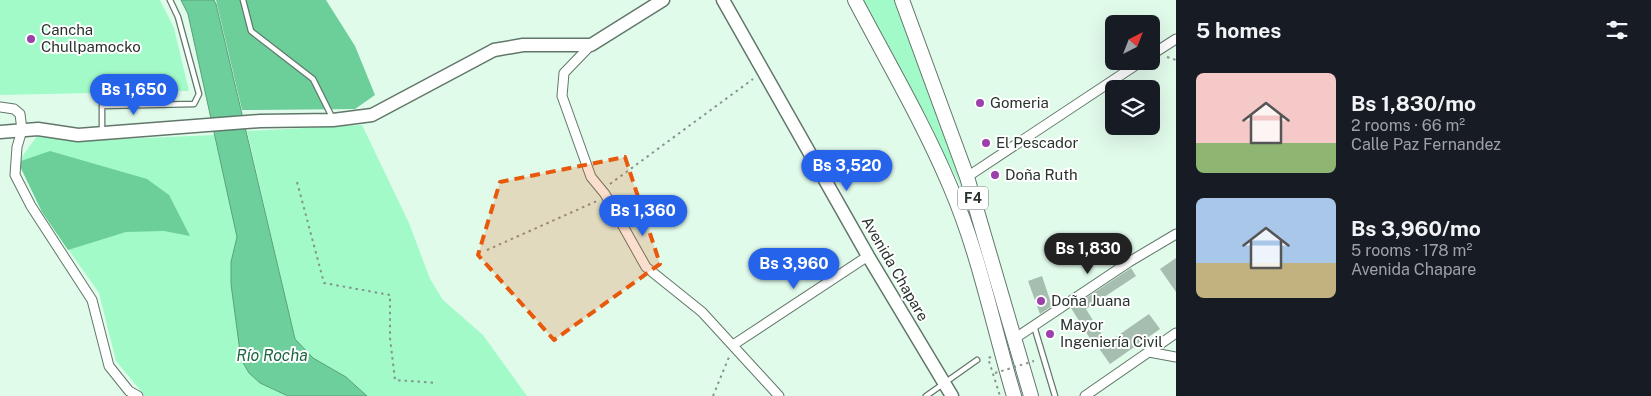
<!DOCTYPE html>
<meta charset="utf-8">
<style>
body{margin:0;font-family:"Public Sans",sans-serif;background:#242831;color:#f1f3f6;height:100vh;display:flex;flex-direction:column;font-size:19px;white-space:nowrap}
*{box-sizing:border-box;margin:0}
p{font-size:16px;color:#9ea1a6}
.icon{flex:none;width:28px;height:28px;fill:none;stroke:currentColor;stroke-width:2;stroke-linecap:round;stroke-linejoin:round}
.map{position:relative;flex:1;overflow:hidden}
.sheet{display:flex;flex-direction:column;background:#171b24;width:475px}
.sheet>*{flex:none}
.needle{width:32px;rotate:42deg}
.buttons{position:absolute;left:1105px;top:15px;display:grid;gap:10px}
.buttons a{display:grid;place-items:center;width:55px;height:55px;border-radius:8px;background:#171b24;box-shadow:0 5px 20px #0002;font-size:25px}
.price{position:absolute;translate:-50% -42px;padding:0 11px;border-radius:18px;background:#2563eb;color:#fff;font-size:16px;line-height:32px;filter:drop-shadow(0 1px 2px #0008)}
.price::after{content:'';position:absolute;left:50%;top:30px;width:15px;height:11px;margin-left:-8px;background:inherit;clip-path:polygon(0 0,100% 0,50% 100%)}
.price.on{background:#222;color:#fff}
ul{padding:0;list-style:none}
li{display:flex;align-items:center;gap:15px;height:125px;padding:0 20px}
li span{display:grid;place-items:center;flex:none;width:140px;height:100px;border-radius:8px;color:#555}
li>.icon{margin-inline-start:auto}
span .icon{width:60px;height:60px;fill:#fffc;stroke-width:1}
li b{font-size:21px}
h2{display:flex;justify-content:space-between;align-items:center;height:60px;padding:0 20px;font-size:21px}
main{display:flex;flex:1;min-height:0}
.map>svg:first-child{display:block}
.green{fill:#a2fac9}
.forest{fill:#6ccf9a}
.water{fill:#6dd09c;stroke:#59a17b}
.building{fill:#a6beaf}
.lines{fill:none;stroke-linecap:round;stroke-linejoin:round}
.service-casing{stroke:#61776a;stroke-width:7}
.minor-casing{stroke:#61776a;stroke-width:11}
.secondary-casing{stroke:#61776a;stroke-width:15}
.trunk-casing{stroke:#61776a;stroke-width:16}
.path{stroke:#84968b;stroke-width:2;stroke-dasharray:2.5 4;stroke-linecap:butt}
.service{stroke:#fff;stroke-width:4.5}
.minor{stroke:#fff;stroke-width:9}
.secondary{stroke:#fff;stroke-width:12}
.trunk{stroke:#fff;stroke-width:14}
.path-bridge{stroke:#84968b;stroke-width:2;stroke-dasharray:2.5 4;stroke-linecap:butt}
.marked{fill:#e8590c;fill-opacity:0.2;stroke:#e8590c;stroke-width:4;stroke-dasharray:10 6;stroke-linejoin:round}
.poi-dot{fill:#9c41ab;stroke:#fff;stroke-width:2}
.labels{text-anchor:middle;stroke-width:4;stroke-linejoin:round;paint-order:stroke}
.shield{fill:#fff;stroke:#69706c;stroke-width:1}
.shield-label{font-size:14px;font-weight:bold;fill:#29332d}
.poi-label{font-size:15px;fill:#29332d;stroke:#fff;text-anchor:start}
.street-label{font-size:15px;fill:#29332d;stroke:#fff}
.water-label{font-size:16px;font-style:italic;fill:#1d6543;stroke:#fff}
</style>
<main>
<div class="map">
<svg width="1176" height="396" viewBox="0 0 1176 396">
<rect width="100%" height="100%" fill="#e1fbeb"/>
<g class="green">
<path d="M0 0H160L174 28 189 91 0 95Z"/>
<path d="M863 0H894L909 31 962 188Z"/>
<path d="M362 125 409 223 430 279 443 300 483 335 527 396H367L346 377 313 358 295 339 247 131Z"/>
<path d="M214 135 237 237 231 262 241 359 260 383 288 396H145L116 361 99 293 42 212 18 162 37 136 76 141Z"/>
</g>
<g class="forest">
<path d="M216 0H326L355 46 375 95 355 109 242 110Z"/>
<path d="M50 151 147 179 169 195 190 236 164 231 126 232 68 250 42 212 18 162Z"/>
</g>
<path class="water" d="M181 0H214L216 4 295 339 313 358 346 377 367 396H288L260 383 249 373 241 359 231 284V262L237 237 188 14Z"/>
<g class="building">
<path d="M1176 258V292L1160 269Z"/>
<path d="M1131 268 1136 276 1086 309 1107 343 1149 314 1160 329 1110 364 1098 347 1096 348 1071 308Z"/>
<path d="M1042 276 1052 306 1040 314 1028 281Z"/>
</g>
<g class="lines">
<defs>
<g id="service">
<path d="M243 0 251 31 313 79 333 119"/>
<path d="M102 133V106L194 104 199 94 178 17 170 0"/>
<path d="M1034 326 1055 396"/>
<path d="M926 396 977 360"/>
</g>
<g id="minor">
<path d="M591 45 564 73 562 96 591 177 605 194 646 267 702 312 779 396"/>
<path d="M1151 55 1176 39"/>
<path d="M0 107 14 109 20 114 22 130 17 147 15 175 31 206 92 300 109 366 129 391 138 396"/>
<path d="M967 177 1142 61"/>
<path d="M1014 339 1129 262 1176 234"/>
<path d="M733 345 868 256"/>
<path d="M1149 352 1176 357"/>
<path d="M1085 396 1176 333"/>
</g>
<g id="secondary">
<path d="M723 0 868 256 952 396"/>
<path d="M0 132 38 129 78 135 260 121 333 120 372 115 494 50 523 45H591L663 0"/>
</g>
<g id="trunk">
<path d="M855 0C887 61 923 122 950 186 979 253 993 326 1014 396"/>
<path d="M902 0 967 177 1031 396"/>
</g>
</defs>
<use href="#service" class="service-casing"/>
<use href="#minor" class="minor-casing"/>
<use href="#secondary" class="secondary-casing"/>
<use href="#trunk" class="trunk-casing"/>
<g class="path">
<path d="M1167 57 1176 60"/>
<path d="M297 182 324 283 390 295V338L395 380 437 383"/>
<path d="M610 184 753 79"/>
<path d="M487 250 597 201"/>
<path d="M991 357 988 358 1000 396"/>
<path d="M713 396 729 357"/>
</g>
<use href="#service" class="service"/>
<use href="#minor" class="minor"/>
<use href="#secondary" class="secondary"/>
<use href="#trunk" class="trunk"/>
<path class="path-bridge" d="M995 373 1034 361"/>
</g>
<path class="marked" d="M625 157 660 264 554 340 478 255 500 182Z"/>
<g class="poi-dot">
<circle cx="31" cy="39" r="5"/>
<circle cx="980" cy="103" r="5"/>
<circle cx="986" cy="143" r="5"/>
<circle cx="995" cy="175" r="5"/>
<circle cx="1041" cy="301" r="5"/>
<circle cx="1050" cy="334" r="5"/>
</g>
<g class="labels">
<rect class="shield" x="958" y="186.5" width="30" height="23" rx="4"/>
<g class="shield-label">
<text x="973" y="203">F4</text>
</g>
<g class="poi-label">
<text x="41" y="35">Cancha<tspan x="41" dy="17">Chullpamocko</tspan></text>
<text x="990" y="108">Gomeria</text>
<text x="996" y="148">El Pescador</text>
<text x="1005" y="180">Doña Ruth</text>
<text x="1051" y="306">Doña Juana</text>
<text x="1060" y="330">Mayor<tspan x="1060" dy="17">Ingeniería Civil</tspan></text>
</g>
<g class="street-label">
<text transform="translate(895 269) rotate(60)" y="5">Avenida Chapare</text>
</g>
<g class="water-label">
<text x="272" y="361">Río Rocha</text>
</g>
</g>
</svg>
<div class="buttons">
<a><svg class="needle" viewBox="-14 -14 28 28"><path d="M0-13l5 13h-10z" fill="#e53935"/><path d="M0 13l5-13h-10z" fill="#9ea1a6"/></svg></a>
<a><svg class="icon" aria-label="layers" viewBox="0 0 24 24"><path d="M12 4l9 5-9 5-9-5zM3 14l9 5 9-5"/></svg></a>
</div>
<b class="price" style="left:134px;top:116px">Bs 1,650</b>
<b class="price" style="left:847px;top:192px">Bs 3,520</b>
<b class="price" style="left:643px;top:237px">Bs 1,360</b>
<b class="price on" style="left:1088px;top:275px">Bs 1,830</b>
<b class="price" style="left:794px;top:290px">Bs 3,960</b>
</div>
<section class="sheet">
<h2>5 homes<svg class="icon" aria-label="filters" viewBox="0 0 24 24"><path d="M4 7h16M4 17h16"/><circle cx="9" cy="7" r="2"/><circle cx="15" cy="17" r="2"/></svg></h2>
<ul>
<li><span style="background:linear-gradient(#f6c9c9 70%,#8fb573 0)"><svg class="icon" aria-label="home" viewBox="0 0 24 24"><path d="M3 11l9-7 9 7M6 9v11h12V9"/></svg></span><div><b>Bs 1,830/mo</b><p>2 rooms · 66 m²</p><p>Calle Paz Fernandez</p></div></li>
<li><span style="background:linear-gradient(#a9c7e8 65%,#c2b280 0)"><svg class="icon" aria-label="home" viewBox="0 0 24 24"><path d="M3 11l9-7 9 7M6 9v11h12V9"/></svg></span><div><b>Bs 3,960/mo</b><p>5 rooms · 178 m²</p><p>Avenida Chapare</p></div></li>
</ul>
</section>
</main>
